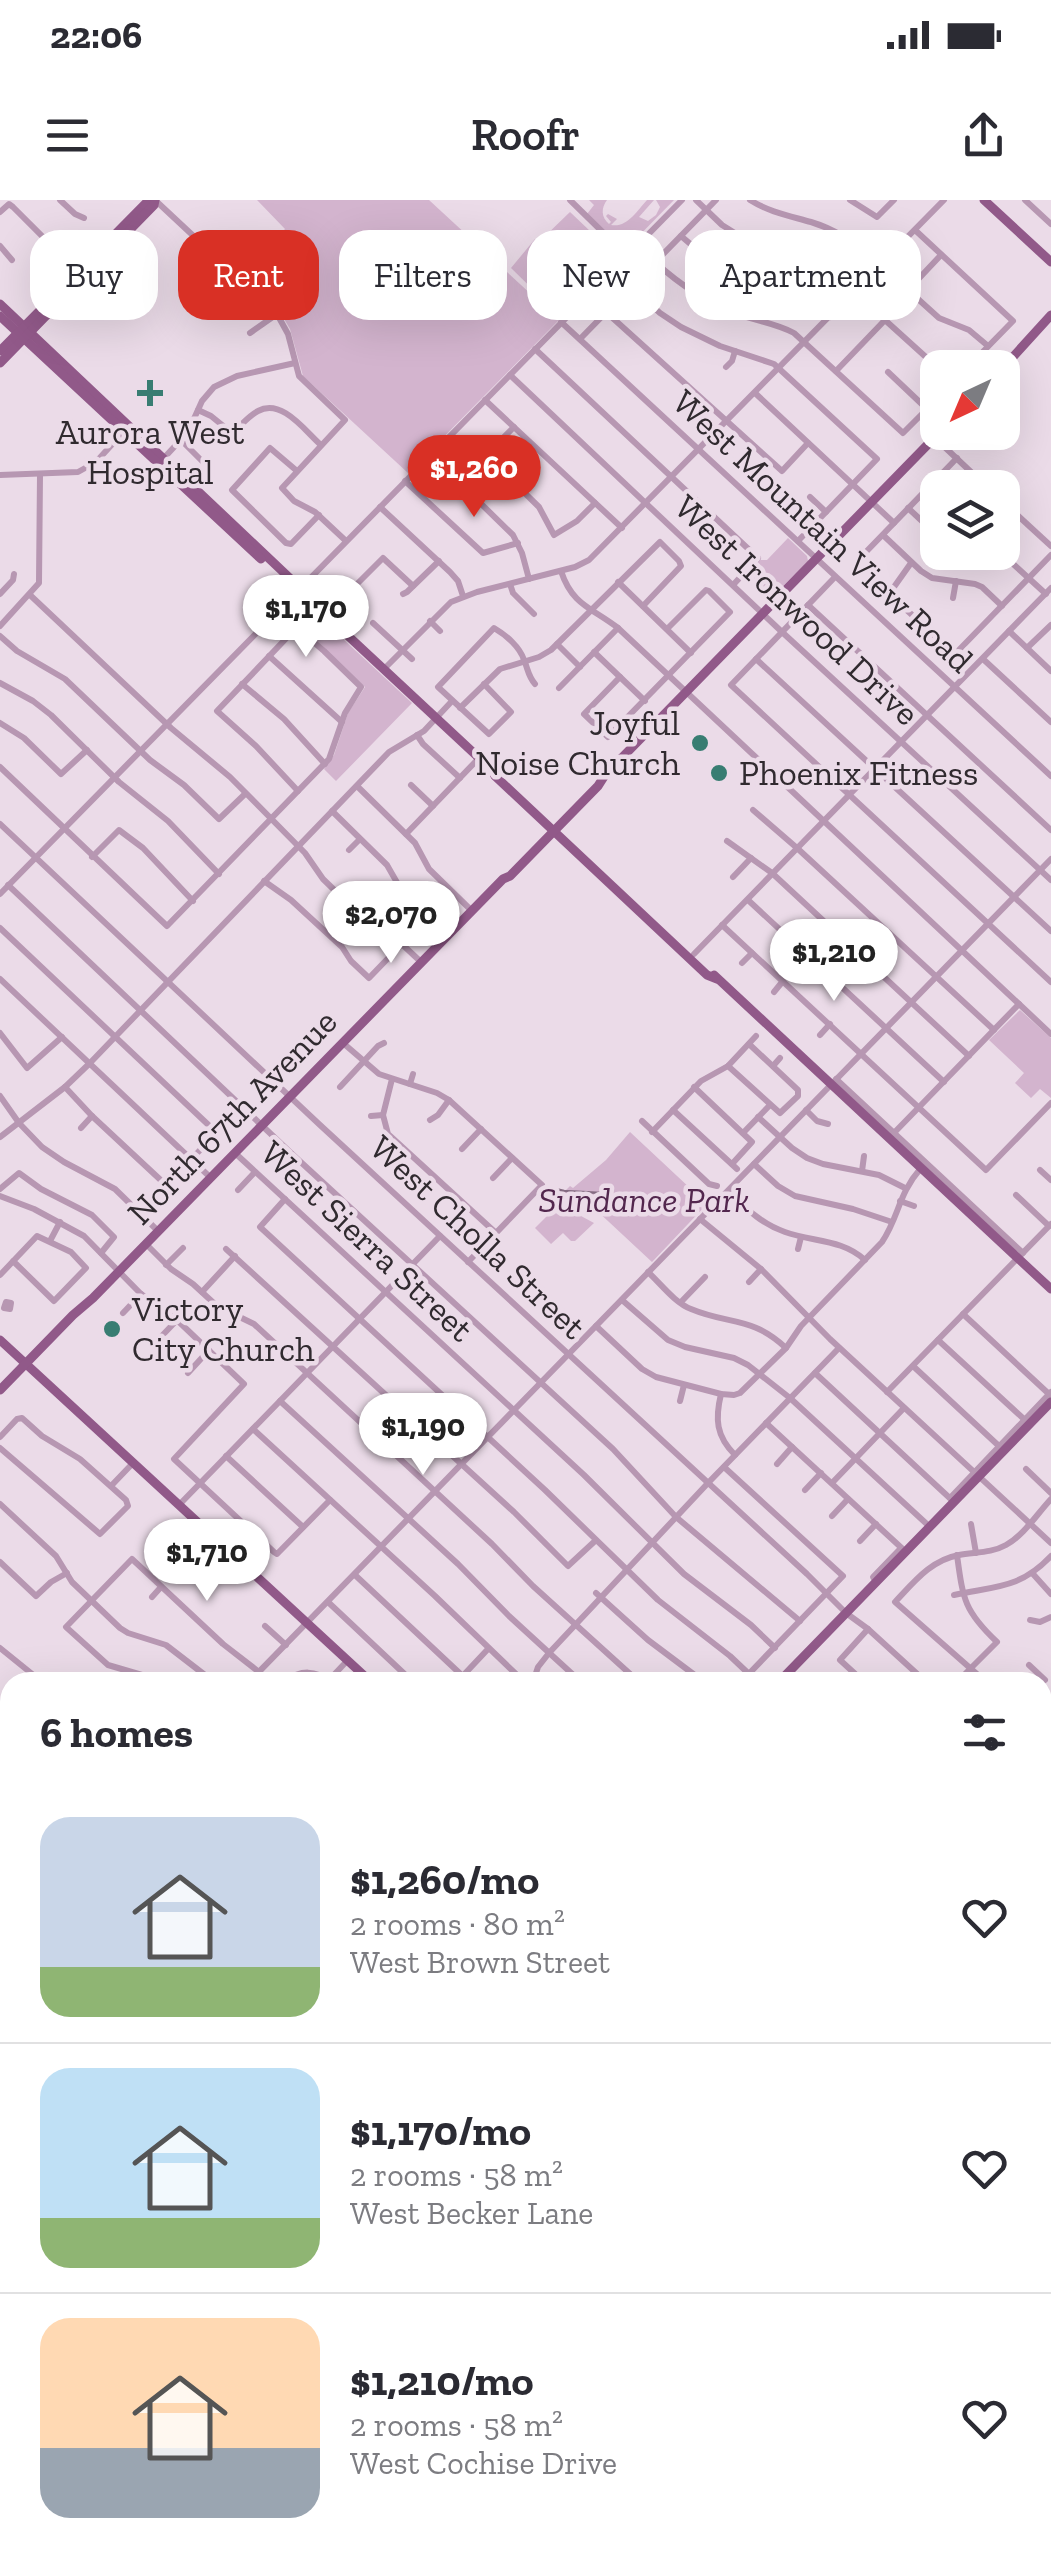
<!DOCTYPE html>
<meta charset="utf-8">
<style>
body{margin:0;font-family:"Zilla Slab",serif;background:#f2f2f3;color:#2b2b33;height:100vh;display:flex;flex-direction:column;font-size:38px;white-space:nowrap}
*{box-sizing:border-box;margin:0}
p{font-size:32px;color:#7c7c81}
.icon{flex:none;width:55px;height:55px;fill:none;stroke:currentColor;stroke-width:2;stroke-linecap:round;stroke-linejoin:round}
.map{position:relative;flex:1;overflow:hidden}
.side{position:absolute;left:0px;top:1472px;width:1052px;height:892px;display:flex;flex-direction:column;background:#fff;border-radius:30px 30px 0 0;box-shadow:0 10px 40px #0002}
.side>*{flex:none}
.guide{position:absolute;left:30px;top:30px;width:992px;height:90px;display:flex;gap:20px}
.needle{width:65px;rotate:224deg}
.fabs{position:absolute;left:920px;top:150px;display:grid;gap:20px}
.fabs a{display:grid;place-items:center;width:100px;height:100px;border-radius:20px;background:#fff;box-shadow:0 10px 40px #0002;font-size:50px}
.price{position:absolute;translate:-50% -85px;padding:0 22px;border-radius:35px;background:#fff;color:#222;font-size:32px;line-height:65px;filter:drop-shadow(0 2px 5px #0008)}
.price::after{content:'';position:absolute;left:50%;top:60px;width:30px;height:22px;margin-left:-15px;background:inherit;clip-path:polygon(0 0,100% 0,50% 100%)}
.price.current{background:#d93025;color:#fff}
ul{padding:0;list-style:none}
li{display:flex;align-items:center;gap:30px;height:250px;padding:0 40px}
li+li{border-top:2px solid #e1e1e2}
li span{display:grid;place-items:center;flex:none;width:280px;height:200px;border-radius:30px;color:#555}
li>.icon{margin-inline-start:auto}
span .icon{width:120px;height:120px;fill:#fffc;stroke-width:1}
li b{font-size:42px}
h2{display:flex;justify-content:space-between;align-items:center;height:120px;padding:0 40px;font-size:42px}
.pill{padding:0 35px;border-radius:30px;background:#fff;box-shadow:0 10px 40px #0002;font-size:35px;line-height:90px}
.pill.current{background:#d93025;color:#fff}
.status{display:flex;justify-content:space-between;align-items:center;height:70px;padding:0 50px;background:#fff;direction:ltr}
.status svg{height:28px;fill:currentColor}
header{display:flex;justify-content:space-between;align-items:center;height:130px;padding:0 40px;background:#fff;font-size:45px;font-weight:600}
.map>svg:first-child{display:block}
.green{fill:#d3b4ce}
.lines{fill:none;stroke-linecap:round;stroke-linejoin:round}
.stream{stroke:#856c82;stroke-width:2.5}
.minor{stroke:#b797b2;stroke-width:6}
.major{stroke:#915989;stroke-width:9}
.poi-dot{fill:#387d72;stroke:#ebdbe8;stroke-width:4}
.labels{text-anchor:middle;stroke-width:9;stroke-linejoin:round;paint-order:stroke}
.poi-label{font-size:35px;fill:#302a2f;stroke:#ebdbe8;text-anchor:start}
.street-label{font-size:35px;fill:#302a2f;stroke:#ebdbe8}
.park-label{font-size:35px;font-style:italic;fill:#53274e;stroke:#ebdbe8}
</style>
<div class="status"><b>22:06</b><svg viewBox="0 0 49 12"><path d="M0 12V9h3v3zM5 12V6h3v6zM10 12V3h3v9zM15 12V0h3v12zM26 1h20v11H26zM47 4h2v5h-2z"/></svg></div>
<header><svg class="icon" aria-label="menu" viewBox="0 0 24 24"><path d="M4 6h16M4 12h16M4 18h16"/></svg>Roofr<svg class="icon" aria-label="share" viewBox="0 0 24 24"><path d="M12 15V3M7 8l5-5 5 5M5 13v7h14v-7"/></svg></header>
<div class="map">
<svg width="1051" height="2364" viewBox="0 0 1051 2364">
<rect width="100%" height="100%" fill="#ebdbe8"/>
<g class="green">
<path d="M257 0H429L559 120 408 273 303 176 290 129 283 117 242 77 285 29Z"/>
<path d="M589 0H607C601 8 601 17 609 24L611 22 606 16 608 14 617 19 611 25C627 28 637 11 647 0H654L639 17 648 21 656 15 660 7 656 0H674L625 50 587 14 594 5Z"/>
<path d="M570 12 611 51 607 60 559 109 555 111 511 68 535 39 540 41Z"/>
<path d="M788 338 807 356 808 361 772 397 747 373 760 360H767Z"/>
<path d="M328 425 412 503 336 581 324 569 334 555 348 513 365 487 314 440Z"/>
<path d="M1020 810 1051 838V898L1040 889 1031 898 1015 883 1024 873 989 840Z"/>
<path d="M630 932 707 1004 652 1062 580 995 563 993 570 986 573 988 606 960Z"/>
<path d="M567 996 583 1012 581 1016 594 1023 575 1041H571L563 1033 551 1044 535 1028Z"/>
</g>
<g class="lines">
<path class="stream" d="M543 986 564 991 601 993"/>
<g class="minor">
<path d="M60 0 75 14 84 18"/>
<path d="M155 0 277 114 288 134 299 176 345 220 282 288 294 301 315 312 346 341"/>
<path d="M570 0 627 56"/>
<path d="M696 0 722 25 746 40 803 58 833 73 938 168"/>
<path d="M750 0C769 12 790 16 811 22 838 30 860 46 880 65"/>
<path d="M850 0 877 17 894 0"/>
<path d="M1025 0 1051 24"/>
<path d="M0 12 9 4 13 7 75 69 79 70"/>
<path d="M915 30 1013 121 967 168"/>
<path d="M681 36 714 64 733 75 800 96 830 117"/>
<path d="M0 46 12 60"/>
<path d="M941 55 908 90 939 118 969 130 988 146"/>
<path d="M655 62C679 84 704 101 735 113 755 121 776 123 794 133L903 233 938 198"/>
<path d="M44 63 57 50"/>
<path d="M631 87 660 113 681 127 720 146 774 164 877 259 798 341"/>
<path d="M234 95 245 84"/>
<path d="M606 112 782 271 808 243"/>
<path d="M561 122 1051 576"/>
<path d="M250 133 277 114"/>
<path d="M580 139 716 0"/>
<path d="M535 149 758 358 733 385"/>
<path d="M726 167 732 161 735 151"/>
<path d="M836 171 885 120"/>
<path d="M888 172 927 209"/>
<path d="M510 175 782 432 1051 680"/>
<path d="M755 193 894 323"/>
<path d="M485 200 622 328"/>
<path d="M198 210 211 216 232 233C241 226 248 216 258 211 282 198 305 231 321 245"/>
<path d="M514 227 486 255 539 307 554 335 577 321 595 303"/>
<path d="M935 238 988 288"/>
<path d="M181 240 202 261"/>
<path d="M431 255 513 335 522 353 529 379"/>
<path d="M163 259 188 232 202 201 214 187 237 176 295 163"/>
<path d="M297 271 270 248 232 290 286 343 291 344 319 315"/>
<path d="M0 275 78 272 96 262 126 229"/>
<path d="M405 281 483 353 518 343"/>
<path d="M810 297 826 312"/>
<path d="M1002 301 1051 346"/>
<path d="M380 307 450 372 458 381 463 396"/>
<path d="M908 308 938 336"/>
<path d="M883 335 921 371 932 378 975 384 982 387 1002 406"/>
<path d="M1000 352 1046 394"/>
<path d="M860 363 862 356 957 258"/>
<path d="M911 363 889 394 955 454 1051 355"/>
<path d="M561 371C572 405 592 408 618 428L1051 834"/>
<path d="M835 377 731 485 1051 782"/>
<path d="M618 382 691 453"/>
<path d="M510 384 513 393 534 414"/>
<path d="M0 394 13 380 14 374"/>
<path d="M403 394 407 392 439 361"/>
<path d="M30 395 171 528 230 577 305 653 323 679 360 715 389 732 421 762"/>
<path d="M953 398 956 381"/>
<path d="M808 405 1051 630"/>
<path d="M326 415 383 358 413 386"/>
<path d="M430 421 440 431"/>
<path d="M373 423 412 459"/>
<path d="M0 426 39 383 40 275"/>
<path d="M296 428 217 511 256 546 298 591"/>
<path d="M1009 431 1051 471"/>
<path d="M0 436 17 451 65 479 150 560 184 585 219 619 245 594"/>
<path d="M557 444 580 467"/>
<path d="M1027 448 1051 425"/>
<path d="M594 452 645 501"/>
<path d="M269 456 342 522"/>
<path d="M756 459 1051 731"/>
<path d="M983 459 1051 522"/>
<path d="M384 469 451 402 477 392 575 367 589 360 944 0"/>
<path d="M620 477 584 514 608 537 730 412 709 391 706 390 667 429"/>
<path d="M0 483 33 501 51 515 119 582 168 621 219 674"/>
<path d="M242 484 284 519 325 564"/>
<path d="M484 484 511 512 489 534 438 487 494 428C506 435 520 447 524 460 528 469 528 476 535 484"/>
<path d="M559 488 618 428"/>
<path d="M460 508 500 469 539 457 551 450 660 342 679 361 681 366 643 406"/>
<path d="M0 523 24 538 61 574 87 550"/>
<path d="M417 535 423 544 460 578"/>
<path d="M0 567 167 726 329 559 345 513 361 487 324 451 277 411"/>
<path d="M411 585 433 606"/>
<path d="M357 586 415 643 429 669 472 711"/>
<path d="M753 610 797 648 994 830"/>
<path d="M332 611 387 665 403 693 427 718"/>
<path d="M0 624 320 925 807 1374 846 1413 868 1429 926 1482"/>
<path d="M406 634 479 558"/>
<path d="M727 641 772 673 969 856"/>
<path d="M349 650 360 639"/>
<path d="M92 657 119 630 143 648 193 701"/>
<path d="M733 677 751 658"/>
<path d="M264 681 291 700 342 747 351 761 369 778 452 692"/>
<path d="M8 685 292 954 613 1249 676 1317 800 1421"/>
<path d="M0 694 682 0"/>
<path d="M748 700 944 882"/>
<path d="M722 725 986 970 1051 903"/>
<path d="M0 728 217 933"/>
<path d="M694 754 1051 388"/>
<path d="M742 763 752 753"/>
<path d="M0 779 211 978"/>
<path d="M774 792 783 781"/>
<path d="M0 833 27 868 62 837"/>
<path d="M820 835 830 824"/>
<path d="M343 843 379 874 437 893 449 900 542 985 468 1062"/>
<path d="M728 866 780 913 798 896V890L749 844"/>
<path d="M773 866 780 858"/>
<path d="M392 879 383 915 388 934 496 1033"/>
<path d="M836 879 1023 1053"/>
<path d="M410 884 413 874"/>
<path d="M65 887 92 916 166 985 243 906"/>
<path d="M340 887 378 846 384 843"/>
<path d="M694 887 752 942 732 964"/>
<path d="M0 896 19 923 42 947 64 962 115 989 158 1031"/>
<path d="M673 910 737 969"/>
<path d="M806 910 817 921 828 924"/>
<path d="M371 916 383 915"/>
<path d="M758 917 792 948 807 958 823 964 879 975 905 988"/>
<path d="M430 920 438 915 449 900"/>
<path d="M642 921 709 984 717 986"/>
<path d="M81 928 92 916"/>
<path d="M652 932 701 881 728 866 756 836"/>
<path d="M743 933 770 905"/>
<path d="M891 936 1019 804"/>
<path d="M0 937 65 887 90 863 389 552 424 531 452 501"/>
<path d="M462 949 481 929"/>
<path d="M235 953 584 1275 684 1374 751 1425 775 1448"/>
<path d="M754 964 778 986 795 996 853 1009 892 1022"/>
<path d="M1040 970 1051 980"/>
<path d="M862 971 864 956"/>
<path d="M493 978 512 958"/>
<path d="M0 989 19 973 41 989 92 1015 114 1037 101 1053"/>
<path d="M238 990 255 972"/>
<path d="M728 991C745 1007 761 1024 785 1032 813 1042 842 1039 865 1060"/>
<path d="M1016 995 1049 1026"/>
<path d="M0 996 34 1009 84 1036 141 1094 177 1120 244 1184 174 1259 274 1352 277 1354 330 1300"/>
<path d="M285 999 260 1027 545 1290 658 1400 730 1456 749 1474"/>
<path d="M900 1001 914 1006"/>
<path d="M700 1019 761 1069 830 1139 1051 1343"/>
<path d="M50 1041 60 1022"/>
<path d="M146 1044 171 1069 193 1084 217 1106 254 1124 492 1344 533 1386 639 1482"/>
<path d="M226 1049 514 1312 568 1366 595 1341"/>
<path d="M798 1049 801 1037"/>
<path d="M166 1065 183 1048"/>
<path d="M648 1072C661 1084 675 1103 691 1109 729 1125 752 1116 786 1148"/>
<path d="M0 1075 37 1036 71 1052 86 1068 54 1101 13 1061"/>
<path d="M749 1082 761 1069"/>
<path d="M202 1092 235 1056"/>
<path d="M622 1100 668 1140 685 1147 734 1158 748 1165 790 1198 930 1327"/>
<path d="M6 1102 11 1103 10 1109 4 1108Z"/>
<path d="M681 1102 705 1077"/>
<path d="M123 1113 141 1094"/>
<path d="M963 1114 1050 1195"/>
<path d="M596 1126 642 1169 656 1177 721 1194 734 1195 740 1193 786 1148 801 1126 882 1042C899 1017 898 994 921 968"/>
<path d="M938 1140 1025 1220"/>
<path d="M156 1142 177 1120"/>
<path d="M913 1166 1000 1247"/>
<path d="M188 1173 209 1150"/>
<path d="M815 1173 954 1302"/>
<path d="M887 1192 1051 1024"/>
<path d="M721 1194C715 1219 716 1236 735 1255"/>
<path d="M280 1201 458 1364 509 1416 581 1482"/>
<path d="M680 1201 684 1185"/>
<path d="M766 1223 906 1352"/>
<path d="M253 1229 435 1396 518 1476 534 1481"/>
<path d="M0 1237 17 1219 22 1218 42 1236 80 1259 126 1300 128 1306 100 1334 0 1248"/>
<path d="M226 1256 303 1327"/>
<path d="M777 1264 792 1247"/>
<path d="M724 1267 843 1376 741 1482"/>
<path d="M1026 1269 1051 1293"/>
<path d="M832 1283 904 1208"/>
<path d="M111 1286 133 1263"/>
<path d="M805 1290 821 1273"/>
<path d="M950 1298 1051 1192"/>
<path d="M0 1304 56 1356 72 1382 120 1428 128 1433 166 1445 214 1482"/>
<path d="M179 1305 440 1036"/>
<path d="M832 1316 848 1299"/>
<path d="M971 1324 976 1353"/>
<path d="M860 1341 876 1324"/>
<path d="M957 1355C963 1399 964 1411 997 1442L957 1482"/>
<path d="M0 1362 36 1396 51 1382 67 1373"/>
<path d="M1033 1374 1051 1394"/>
<path d="M355 1375 469 1482"/>
<path d="M876 1382 873 1377 901 1348"/>
<path d="M596 1393 648 1440 704 1482"/>
<path d="M954 1395C995 1386 1020 1389 1051 1356"/>
<path d="M152 1397 161 1387"/>
<path d="M328 1402 413 1482"/>
<path d="M1030 1420 1040 1422 1051 1417"/>
<path d="M265 1426 286 1445"/>
<path d="M0 1448 42 1482"/>
<path d="M1029 1465 1045 1480"/>
<path d="M329 1480 347 1461"/>
<path d="M154 1482 142 1475 108 1465 66 1427 132 1359 223 1444 259 1472"/>
<path d="M192 1482 201 1473"/>
<path d="M249 1482 1051 659"/>
<path d="M284 1482C301 1469 315 1470 332 1482"/>
<path d="M457 1482 488 1449"/>
<path d="M533 1482 538 1467 549 1453 708 1283 839 1148"/>
<path d="M864 1482 840 1460 868 1429"/>
<path d="M986 1482 895 1402C914 1382 931 1360 959 1355 974 1352 992 1353 1006 1345 1024 1335 1037 1314 1051 1299"/>
<path d="M1042 1535 1051 1543"/>
<path d="M0 1539 10 1548"/>
<path d="M1042 1589 1051 1597"/>
<path d="M0 1647 10 1656"/>
<path d="M0 1735 10 1725"/>
<path d="M1042 1747 1051 1739"/>
<path d="M0 1774 10 1764"/>
<path d="M0 1811 10 1821"/>
<path d="M1042 1823 1051 1814"/>
<path d="M1042 1849 1051 1857"/>
<path d="M0 1874 10 1883"/>
<path d="M1042 1885 1051 1876"/>
<path d="M1042 1909 1051 1917"/>
<path d="M0 1935 10 1943"/>
<path d="M1042 1939 1051 1946"/>
<path d="M1042 1965 1051 1956"/>
<path d="M0 1975 10 1965"/>
<path d="M1042 2029 1051 2021"/>
<path d="M0 2033 10 2022"/>
<path d="M0 2060 10 2070"/>
<path d="M0 2097 10 2087"/>
<path d="M1042 2137 1051 2145"/>
<path d="M1042 2193 1051 2201"/>
<path d="M1042 2249 1048 2254 1051 2250"/>
<path d="M0 2317 10 2327"/>
<path d="M1042 2321 1051 2330"/>
<path d="M1042 2343 1051 2334"/>
<path d="M41 2355 53 2364"/>
<path d="M165 2355 175 2364"/>
<path d="M327 2355 336 2364"/>
<path d="M387 2355 395 2364"/>
<path d="M524 2355 534 2364"/>
<path d="M583 2355 592 2364"/>
<path d="M705 2355 715 2364"/>
<path d="M767 2355 777 2364"/>
<path d="M265 2357 271 2364"/>
<path d="M187 2364 197 2355"/>
<path d="M351 2364 360 2355"/>
<path d="M414 2364 423 2355"/>
<path d="M452 2364 460 2355"/>
<path d="M604 2364 612 2355"/>
<path d="M665 2364 674 2355"/>
<path d="M717 2364 725 2355"/>
</g>
<g class="major">
<path d="M984 0 1051 62"/>
<path d="M0 104 296 384 302 393 492 570 495 576 707 775 717 779"/>
<path d="M0 116 261 359"/>
<path d="M0 151 149 0"/>
<path d="M0 163 154 5 155 0"/>
<path d="M1002 169 1051 115"/>
<path d="M714 775 1051 1089"/>
<path d="M0 1140 371 1482"/>
<path d="M0 1190 73 1115 93 1098 503 679 510 676 598 586 605 575 940 232"/>
<path d="M779 1482 1051 1202"/>
<path d="M1042 2098 1051 2106"/>
<path d="M0 2159 7 2165 10 2173"/>
<path d="M0 2269 10 2257"/>
<path d="M0 2276 10 2268"/>
<path d="M1042 2301 1051 2293"/>
<path d="M212 2355 221 2364"/>
<path d="M981 2364 990 2355"/>
</g>
</g>
<g class="poi-dot">
<path d="M145 178h10v10h10v10h-10v10h-10v-10h-10v-10h10z"/>
<circle cx="700" cy="543" r="10"/>
<circle cx="719" cy="573" r="10"/>
<circle cx="112" cy="1129" r="10"/>
</g>
<g class="labels">
<g class="poi-label">
<text x="150" y="244" text-anchor="middle">Aurora West<tspan x="150" dy="40">Hospital</tspan></text>
<text x="680" y="535" text-anchor="end">Joyful<tspan x="680" dy="40">Noise Church</tspan></text>
<text x="739" y="585">Phoenix Fitness</text>
<text x="132" y="1121">Victory<tspan x="132" dy="40">City Church</tspan></text>
</g>
<g class="street-label">
<text transform="translate(823 331) rotate(43)" y="12">West Mountain View Road</text>
<text transform="translate(797 410) rotate(43)" y="12">West Ironwood Drive</text>
<text transform="translate(232 917) rotate(-46)" y="12">North 67th Avenue</text>
<text transform="translate(478 1037) rotate(43)" y="12">West Cholla Street</text>
<text transform="translate(367 1041) rotate(43)" y="12">West Sierra Street</text>
</g>
<g class="park-label">
<text x="644" y="1012">Sundance Park</text>
</g>
</g>
</svg>
<div class="fabs">
<a><svg class="needle" viewBox="-14 -14 28 28"><path d="M0-13l5 13h-10z" fill="#e53935"/><path d="M0 13l5-13h-10z" fill="#7c7c81"/></svg></a>
<a><svg class="icon" aria-label="layers" viewBox="0 0 24 24"><path d="M12 4l9 5-9 5-9-5zM3 14l9 5 9-5"/></svg></a>
</div>
<b class="price current" style="left:474px;top:320px">$1,260</b>
<b class="price" style="left:306px;top:460px">$1,170</b>
<b class="price" style="left:391px;top:766px">$2,070</b>
<b class="price" style="left:834px;top:804px">$1,210</b>
<b class="price" style="left:423px;top:1278px">$1,190</b>
<b class="price" style="left:207px;top:1404px">$1,710</b>
<div class="guide">
<a class="pill">Buy</a>
<a class="pill current">Rent</a>
<a class="pill">Filters</a>
<a class="pill">New</a>
<a class="pill">Apartment</a>
</div>
<section class="side">
<h2>6 homes<svg class="icon" aria-label="filters" viewBox="0 0 24 24"><path d="M4 7h16M4 17h16"/><circle cx="9" cy="7" r="2"/><circle cx="15" cy="17" r="2"/></svg></h2>
<ul>
<li><span style="background:linear-gradient(#c9d6e8 75%,#8fb573 0)"><svg class="icon" aria-label="home" viewBox="0 0 24 24"><path d="M3 11l9-7 9 7M6 9v11h12V9"/></svg></span><div><b>$1,260/mo</b><p>2 rooms · 80 m²</p><p>West Brown Street</p></div><svg class="icon" aria-label="heart" viewBox="0 0 24 24"><path d="M12 20l-8-8c-3-5 5-10 8-4 3-6 11-1 8 4z"/></svg></li>
<li><span style="background:linear-gradient(#bfe0f5 75%,#8fb573 0)"><svg class="icon" aria-label="home" viewBox="0 0 24 24"><path d="M3 11l9-7 9 7M6 9v11h12V9"/></svg></span><div><b>$1,170/mo</b><p>2 rooms · 58 m²</p><p>West Becker Lane</p></div><svg class="icon" aria-label="heart" viewBox="0 0 24 24"><path d="M12 20l-8-8c-3-5 5-10 8-4 3-6 11-1 8 4z"/></svg></li>
<li><span style="background:linear-gradient(#ffd9b3 65%,#9aa5b1 0)"><svg class="icon" aria-label="home" viewBox="0 0 24 24"><path d="M3 11l9-7 9 7M6 9v11h12V9"/></svg></span><div><b>$1,210/mo</b><p>2 rooms · 58 m²</p><p>West Cochise Drive</p></div><svg class="icon" aria-label="heart" viewBox="0 0 24 24"><path d="M12 20l-8-8c-3-5 5-10 8-4 3-6 11-1 8 4z"/></svg></li>
</ul>
</section>
</div>
